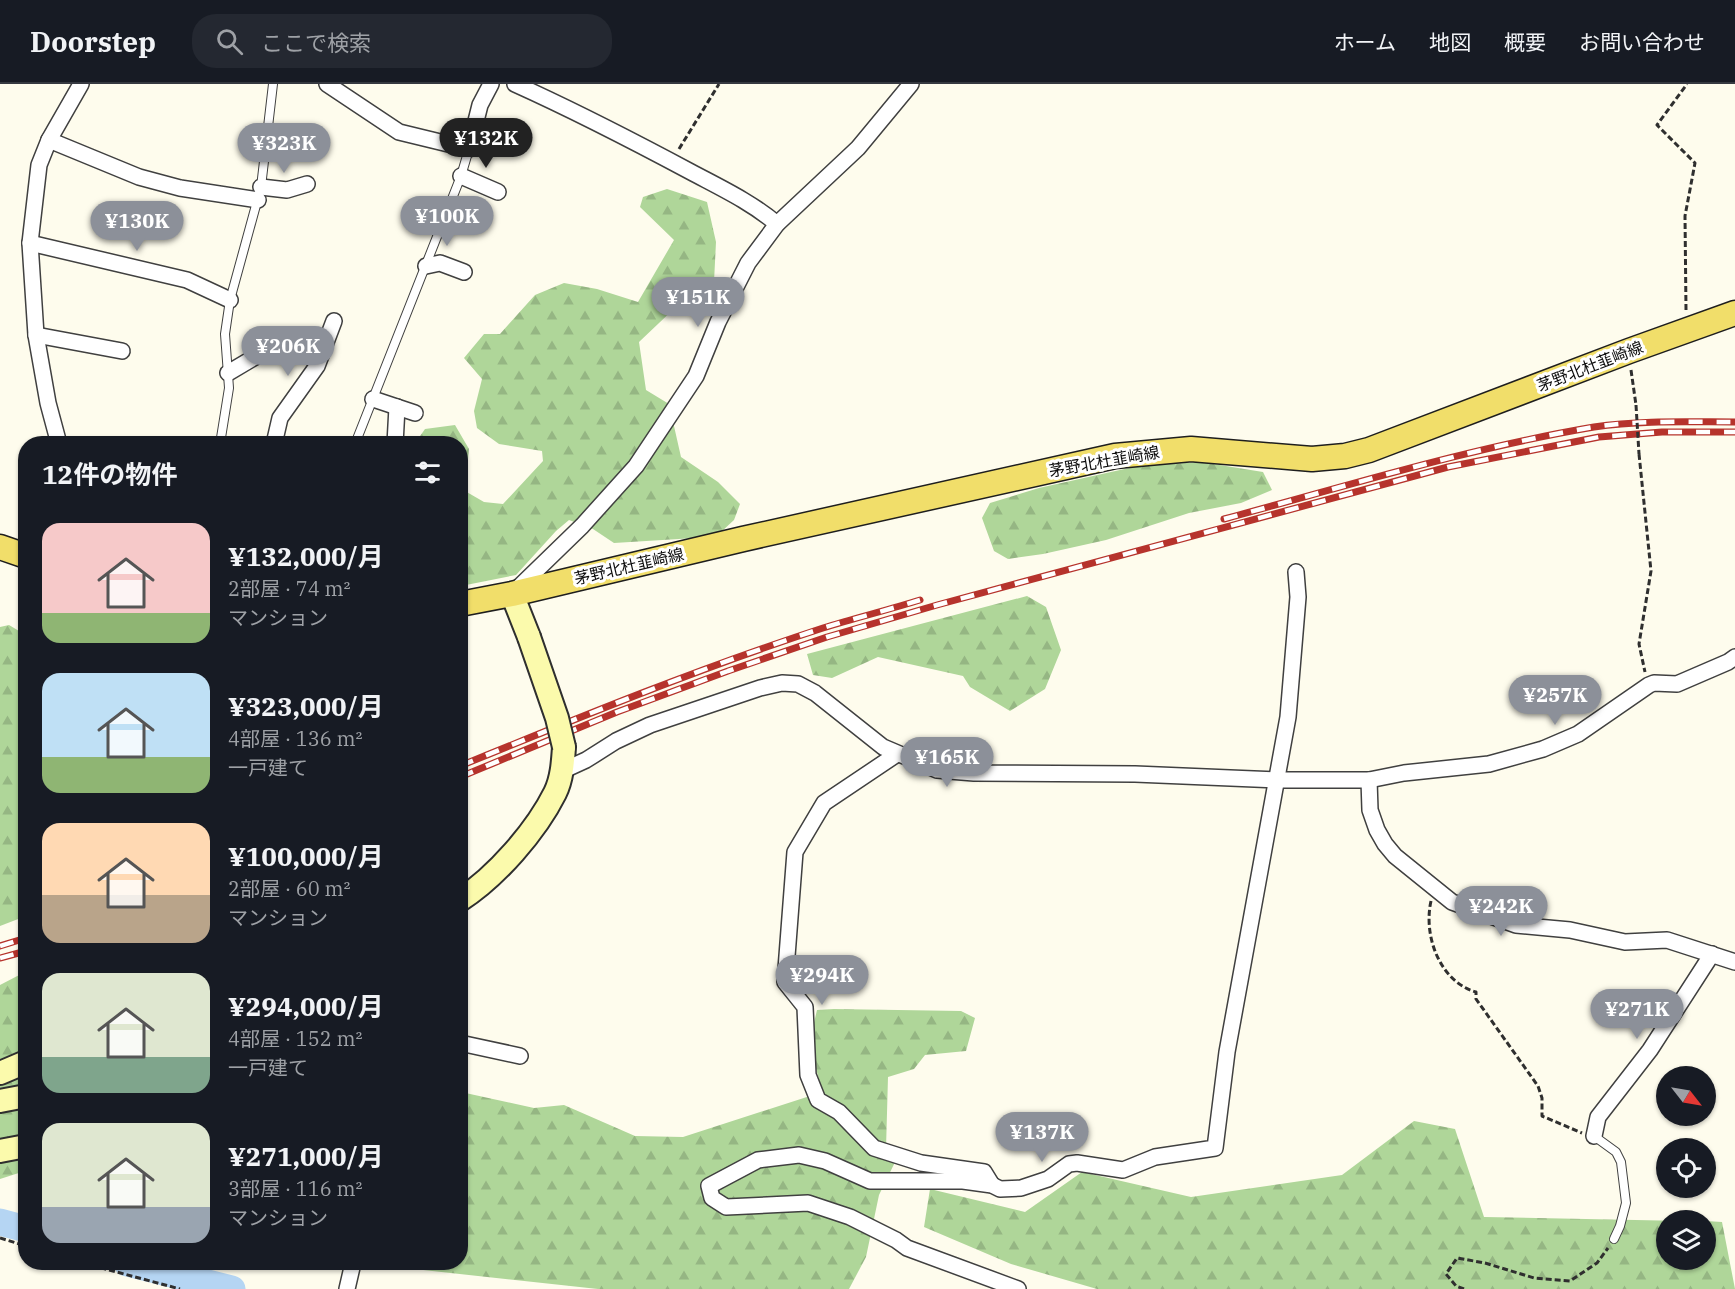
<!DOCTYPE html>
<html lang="ja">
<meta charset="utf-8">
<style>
body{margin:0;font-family:"IBM Plex Serif","Noto Sans JP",serif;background:#242831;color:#f1f3f6;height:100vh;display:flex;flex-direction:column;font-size:22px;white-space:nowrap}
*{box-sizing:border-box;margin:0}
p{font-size:20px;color:#9ea1a6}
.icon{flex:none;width:33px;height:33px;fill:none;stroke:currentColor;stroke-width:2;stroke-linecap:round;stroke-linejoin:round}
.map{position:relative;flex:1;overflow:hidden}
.sheet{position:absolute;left:18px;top:352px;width:450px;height:834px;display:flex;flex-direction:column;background:#171b24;border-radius:24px;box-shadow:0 2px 4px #0004}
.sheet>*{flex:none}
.needle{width:39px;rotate:121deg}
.controls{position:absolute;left:1656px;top:982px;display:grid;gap:12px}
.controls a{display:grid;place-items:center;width:60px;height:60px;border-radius:50%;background:#171b24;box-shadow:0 2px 4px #0004;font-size:30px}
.price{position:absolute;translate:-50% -51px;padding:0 14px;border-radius:21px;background:#8c9099;color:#fff;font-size:20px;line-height:39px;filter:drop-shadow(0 2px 3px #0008)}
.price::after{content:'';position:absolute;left:50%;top:36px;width:18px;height:14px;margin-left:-9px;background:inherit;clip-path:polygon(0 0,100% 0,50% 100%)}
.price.selected{background:#222;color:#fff}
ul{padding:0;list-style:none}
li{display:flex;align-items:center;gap:18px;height:150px;padding:0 24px}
li span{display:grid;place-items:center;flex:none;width:168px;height:120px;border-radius:18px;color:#555}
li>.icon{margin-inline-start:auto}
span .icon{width:72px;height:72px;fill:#fffc;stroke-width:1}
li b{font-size:26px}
h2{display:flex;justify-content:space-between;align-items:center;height:72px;padding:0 24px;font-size:26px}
header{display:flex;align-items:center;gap:36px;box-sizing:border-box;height:84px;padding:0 30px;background:#171b24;border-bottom:2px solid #363941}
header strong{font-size:28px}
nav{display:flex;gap:33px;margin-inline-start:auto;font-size:21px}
.search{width:420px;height:54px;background:#242831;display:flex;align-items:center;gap:15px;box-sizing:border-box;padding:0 21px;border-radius:24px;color:#9ea1a6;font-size:22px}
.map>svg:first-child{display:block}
.forest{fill:url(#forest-firs)}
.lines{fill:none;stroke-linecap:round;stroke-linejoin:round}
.river{stroke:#b5d5f3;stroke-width:27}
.lane-casing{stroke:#404040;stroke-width:10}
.street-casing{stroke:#404040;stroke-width:18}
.secondary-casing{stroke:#2f2f2f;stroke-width:26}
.primary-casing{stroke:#1e1e1e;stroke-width:27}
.path{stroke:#2f2f2f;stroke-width:3;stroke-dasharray:6 3;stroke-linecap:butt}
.lane{stroke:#fff;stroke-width:8}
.street{stroke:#fff;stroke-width:15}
.secondary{stroke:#fbfaac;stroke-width:22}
.primary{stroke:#f1de6a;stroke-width:24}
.rail-casing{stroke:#b6332c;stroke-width:7}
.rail{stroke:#fff;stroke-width:4.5;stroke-dasharray:14;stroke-linecap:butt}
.secondary-bridge-casing{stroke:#2f2f2f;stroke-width:26;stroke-linecap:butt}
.path-bridge{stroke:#2f2f2f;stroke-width:3;stroke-dasharray:6 3;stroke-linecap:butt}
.secondary-bridge{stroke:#fbfaac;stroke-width:22}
.labels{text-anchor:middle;stroke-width:6;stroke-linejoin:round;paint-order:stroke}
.street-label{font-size:16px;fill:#0d0d0d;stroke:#fff}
</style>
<header>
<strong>Doorstep</strong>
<div class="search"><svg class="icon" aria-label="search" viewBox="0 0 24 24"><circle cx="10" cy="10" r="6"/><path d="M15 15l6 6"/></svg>ここで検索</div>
<nav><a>ホーム</a><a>地図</a><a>概要</a><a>お問い合わせ</a></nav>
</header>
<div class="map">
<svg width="1735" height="1205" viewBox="0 0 1735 1205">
<defs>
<pattern id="forest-firs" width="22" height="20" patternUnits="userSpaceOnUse" patternTransform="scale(1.5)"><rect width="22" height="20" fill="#afd699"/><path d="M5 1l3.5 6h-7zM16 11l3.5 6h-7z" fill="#95b683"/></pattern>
</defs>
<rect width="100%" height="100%" fill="#fefced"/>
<g class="forest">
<path d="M667 105 707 118 716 158 714 198 678 221 639 258 646 306 669 320 681 373 718 398 740 420 734 436 721 448 695 454 614 459 593 445 569 436 556 447 516 491 461 502 460 360H417L418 355 425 345 455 341 469 365 465 407 484 418 503 420 543 377 542 367 499 360 477 344 474 327 482 295 464 274 484 250H500L535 211 564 199 597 205 638 218 674 156 640 123 643 113Z"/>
<path d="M1201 378 1263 388 1272 406 1241 419 1189 429 1106 456 1043 470 1008 475 994 467 982 434 990 419 1039 404 1138 382Z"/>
<path d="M1027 512 1046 523 1061 566 1045 605 1010 627 970 603 963 592 878 573 832 594 813 591 807 570Z"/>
<path d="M9 541 24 550 25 557 26 832 0 842V543Z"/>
<path d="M25 888V1087L0 1095V901Z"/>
<path d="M834 925 961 927 975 934 966 967 925 971 914 985 888 993 886 1065 897 1074 879 1111 866 1173 849 1205H598L414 1185 404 1179H460L461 1008 534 1024 564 1021 635 1052 683 1053 813 1011 820 999 809 960 817 926Z"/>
<path d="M1414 1037 1455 1045 1484 1133 1685 1137H1666V1176H1706V1137L1722 1138 1735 1205H1097L1011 1180 924 1143 930 1105 1025 1128 1082 1088 1191 1113 1342 1091Z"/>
</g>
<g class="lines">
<g class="river">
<path d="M0 1138 26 1145"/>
<path d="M127 1179 232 1205"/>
</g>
<defs>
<g id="lane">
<path d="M220 360 229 304 225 250 230 216 261 103 273 0"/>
<path d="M355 360 461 92 469 65"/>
<path d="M1594 1052 1616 1068 1621 1078 1626 1119 1620 1142 1614 1155"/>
</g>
<g id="street">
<path d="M327 0 399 48 469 65 480 21 491 0"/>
<path d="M515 0C575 27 633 57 691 88 721 104 751 118 777 140"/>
<path d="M49 56 139 93 180 104 258 116"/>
<path d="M461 92 498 108"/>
<path d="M261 103 287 106 307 100"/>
<path d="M30 159 187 196 230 216"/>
<path d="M426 182 440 179 464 188"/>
<path d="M36 251 122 267"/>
<path d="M228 289 255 273"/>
<path d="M373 315 415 329"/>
<path d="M59 360 48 319 36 251 30 159 39 81 49 56 81 0"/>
<path d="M274 360 280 334 317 282 334 237"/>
<path d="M395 360 397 323"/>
<path d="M514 508 582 442 636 382 696 292 718 238 748 179 777 140 858 64 911 0"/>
<path d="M897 670 824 719 795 768 785 898 805 923 808 991 818 1016 839 1028 874 1064 921 1079 984 1088 992 1101"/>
<path d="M562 687 586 676 616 657 650 641 760 604 782 599 798 600 815 609 883 663 937 686 974 689 1135 690 1276 696H1369L1404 689 1489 680 1543 665 1578 650 1649 601 1654 599 1677 600 1728 578 1735 573"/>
<path d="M1369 696 1370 726 1377 746 1385 760 1395 772 1452 818 1516 841 1570 846 1625 858 1667 856 1735 878"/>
<path d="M460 959 520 972"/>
<path d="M1594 1052 1598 1033 1650 966 1712 870"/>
<path d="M347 1205 353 1179"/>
<path d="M1018 1205 907 1164 896 1156 850 1133 808 1119 726 1123 712 1114 709 1102 758 1076 799 1071 825 1077 870 1097H963L992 1101 1000 1105 1021 1104 1048 1095 1069 1080 1077 1079 1123 1086 1155 1073 1215 1064 1227 968 1288 633 1298 513 1296 488"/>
</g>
<g id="secondary">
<path d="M512 510 529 553"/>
<path d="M460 816C496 793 536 747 555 709 562 695 563 678 564 663"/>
<path d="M0 989 26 978"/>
<path d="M0 1017 26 1012"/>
<path d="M0 1067 26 1062"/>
</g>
<g id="primary">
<path d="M0 463 26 472"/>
<path d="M460 520 512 510 743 455 1115 372 1191 365 1312 375 1345 372 1369 366 1629 267 1735 229"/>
</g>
</defs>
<use href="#lane" class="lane-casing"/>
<use href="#street" class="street-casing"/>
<use href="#secondary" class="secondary-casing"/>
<use href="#primary" class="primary-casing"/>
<g class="path">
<path d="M679 65 719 0"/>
<path d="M1686 226 1685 132 1695 79 1657 41 1687 0"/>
<path d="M1631 286 1636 321"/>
<path d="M1639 370 1651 487 1639 560 1645 588"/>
<path d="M1431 817C1423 852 1440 898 1476 908V915L1538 1002 1542 1014V1032L1582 1049"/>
<path d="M0 1154 26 1162"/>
<path d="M83 1179 180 1205"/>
<path d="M1464 1205 1456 1202 1446 1190 1457 1174 1485 1179 1534 1194 1570 1197 1597 1179 1608 1164"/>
</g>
<use href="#lane" class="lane"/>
<use href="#street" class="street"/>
<use href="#secondary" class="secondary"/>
<use href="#primary" class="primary"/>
<defs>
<g id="rail">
<path d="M1224 435C1347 402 1469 364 1594 343 1640 336 1689 338 1735 338"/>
<path d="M460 682C580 633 700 584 823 544 855 534 888 526 920 516"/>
<path d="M460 693 617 628 728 587 827 553 937 521 1448 383 1599 353 1662 348H1735"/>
<path d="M0 862 26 854"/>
<path d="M0 874 26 867"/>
</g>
</defs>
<use href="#rail" class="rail-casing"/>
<use href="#rail" class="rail"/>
<defs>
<path id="secondary-bridge" d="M529 553 557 634 564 663"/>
</defs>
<use href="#secondary-bridge" class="secondary-bridge-casing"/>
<path class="path-bridge" d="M1636 321 1639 370"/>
<use href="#secondary-bridge" class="secondary-bridge"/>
</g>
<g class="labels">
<g class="street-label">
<text transform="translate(1590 282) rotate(-21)" y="6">茅野北杜韮崎線</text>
<text transform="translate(1104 377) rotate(-10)" y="6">茅野北杜韮崎線</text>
<text transform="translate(629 482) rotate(-13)" y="6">茅野北杜韮崎線</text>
</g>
</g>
</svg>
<div class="controls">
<a><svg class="needle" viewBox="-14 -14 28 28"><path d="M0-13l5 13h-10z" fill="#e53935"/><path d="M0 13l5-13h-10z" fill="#9ea1a6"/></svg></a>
<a><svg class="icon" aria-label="locate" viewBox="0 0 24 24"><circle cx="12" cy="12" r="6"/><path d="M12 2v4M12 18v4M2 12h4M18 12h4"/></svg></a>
<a><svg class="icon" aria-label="layers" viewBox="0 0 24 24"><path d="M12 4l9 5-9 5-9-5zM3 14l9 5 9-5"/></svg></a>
</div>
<b class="price selected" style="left:486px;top:85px">¥132K</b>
<b class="price" style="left:284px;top:90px">¥323K</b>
<b class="price" style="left:447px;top:163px">¥100K</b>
<b class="price" style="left:137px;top:168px">¥130K</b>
<b class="price" style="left:698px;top:244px">¥151K</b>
<b class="price" style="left:288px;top:293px">¥206K</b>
<b class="price" style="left:1555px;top:642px">¥257K</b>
<b class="price" style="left:947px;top:704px">¥165K</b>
<b class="price" style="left:1501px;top:853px">¥242K</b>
<b class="price" style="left:822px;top:922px">¥294K</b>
<b class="price" style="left:1637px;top:956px">¥271K</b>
<b class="price" style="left:1042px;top:1079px">¥137K</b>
<section class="sheet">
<h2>12件の物件<svg class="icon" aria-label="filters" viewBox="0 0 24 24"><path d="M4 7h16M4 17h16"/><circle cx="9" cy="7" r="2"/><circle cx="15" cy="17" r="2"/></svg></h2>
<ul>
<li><span style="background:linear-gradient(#f6c9c9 75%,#8fb573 0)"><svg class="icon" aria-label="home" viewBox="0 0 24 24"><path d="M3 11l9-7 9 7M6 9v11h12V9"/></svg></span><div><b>¥132,000/月</b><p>2部屋 · 74 m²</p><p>マンション</p></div></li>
<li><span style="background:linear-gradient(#bfe0f5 70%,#8fb573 0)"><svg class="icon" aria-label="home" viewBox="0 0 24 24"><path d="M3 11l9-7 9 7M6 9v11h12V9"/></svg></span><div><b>¥323,000/月</b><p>4部屋 · 136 m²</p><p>一戸建て</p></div></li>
<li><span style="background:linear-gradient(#ffd9b3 60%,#b9a48a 0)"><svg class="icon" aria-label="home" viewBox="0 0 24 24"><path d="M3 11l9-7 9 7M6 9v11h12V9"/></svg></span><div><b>¥100,000/月</b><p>2部屋 · 60 m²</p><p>マンション</p></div></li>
<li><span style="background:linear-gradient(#dfe7d0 70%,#7fa58c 0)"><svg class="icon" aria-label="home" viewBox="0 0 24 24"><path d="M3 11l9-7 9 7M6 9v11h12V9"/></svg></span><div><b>¥294,000/月</b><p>4部屋 · 152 m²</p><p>一戸建て</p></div></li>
<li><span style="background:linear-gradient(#dfe7d0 70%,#9aa5b1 0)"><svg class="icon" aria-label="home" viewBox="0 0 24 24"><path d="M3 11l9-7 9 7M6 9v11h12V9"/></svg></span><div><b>¥271,000/月</b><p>3部屋 · 116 m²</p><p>マンション</p></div></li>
</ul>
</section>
</div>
